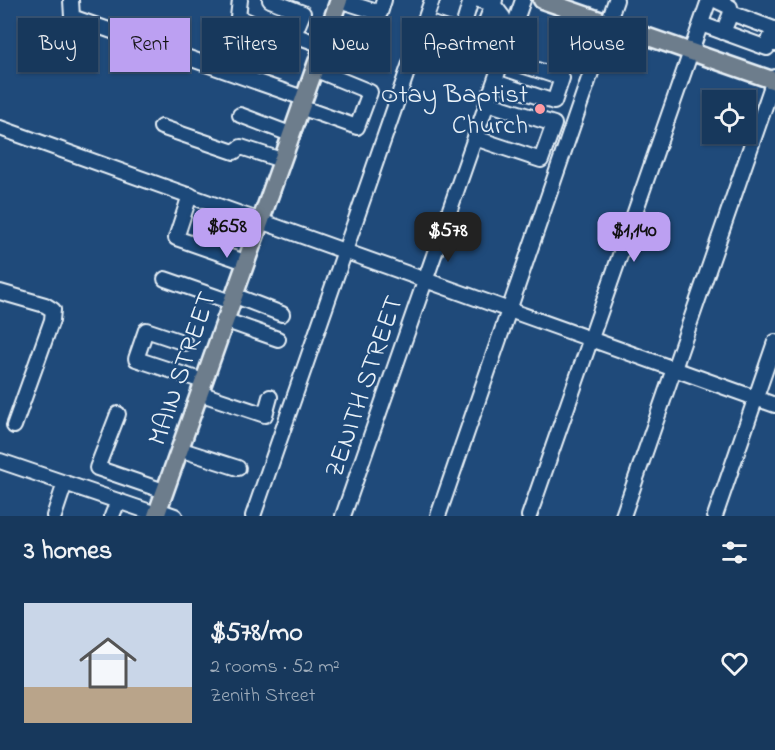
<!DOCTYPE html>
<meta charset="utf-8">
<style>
body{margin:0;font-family:"Indie Flower",sans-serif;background:#203f62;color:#f1f3f6;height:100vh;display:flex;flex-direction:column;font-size:22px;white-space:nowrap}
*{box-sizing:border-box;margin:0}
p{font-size:20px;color:#9eacbb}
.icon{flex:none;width:33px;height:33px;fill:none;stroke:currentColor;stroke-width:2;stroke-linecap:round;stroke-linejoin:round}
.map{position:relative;height:516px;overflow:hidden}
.sheet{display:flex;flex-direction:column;background:#17385c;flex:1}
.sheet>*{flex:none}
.banner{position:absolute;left:18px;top:18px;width:740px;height:54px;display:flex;gap:12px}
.controls{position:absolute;left:702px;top:90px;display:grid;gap:12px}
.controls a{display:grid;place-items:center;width:54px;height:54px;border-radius:0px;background:#17385c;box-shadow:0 2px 4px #0004,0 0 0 2px #365272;font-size:30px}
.price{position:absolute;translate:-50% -51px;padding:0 14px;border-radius:12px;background:#bca0f2;color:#111;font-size:20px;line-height:39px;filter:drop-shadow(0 2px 3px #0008)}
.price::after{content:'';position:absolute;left:50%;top:36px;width:18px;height:14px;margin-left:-9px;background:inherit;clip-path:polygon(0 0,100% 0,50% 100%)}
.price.current{background:#222;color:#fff}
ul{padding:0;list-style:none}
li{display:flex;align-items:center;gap:18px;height:150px;padding:0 24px}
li+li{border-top:2px solid #365272}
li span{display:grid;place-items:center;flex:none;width:168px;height:120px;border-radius:0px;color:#555}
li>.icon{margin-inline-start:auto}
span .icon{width:72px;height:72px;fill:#fffc;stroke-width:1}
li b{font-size:26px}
h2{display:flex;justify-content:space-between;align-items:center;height:72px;padding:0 24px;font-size:26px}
.tag{padding:0 21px;border-radius:0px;background:#17385c;box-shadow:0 2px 4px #0004,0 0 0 2px #365272;font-size:21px;line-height:54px}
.tag.current{background:#bca0f2;color:#111}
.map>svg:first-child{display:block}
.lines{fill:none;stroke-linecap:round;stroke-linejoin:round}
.minor-casing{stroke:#e8f1f8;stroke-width:18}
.major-casing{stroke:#e8f1f8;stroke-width:21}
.minor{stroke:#1f4a7a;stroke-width:14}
.major{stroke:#6d7d8c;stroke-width:16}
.poi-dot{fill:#ff9aa2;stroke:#1f4a7a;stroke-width:2}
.labels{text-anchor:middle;stroke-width:4.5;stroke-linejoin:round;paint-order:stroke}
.poi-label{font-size:27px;fill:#e8f1f8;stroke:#1f4a7a;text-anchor:end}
.street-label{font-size:27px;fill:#e8f1f8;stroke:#1f4a7a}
</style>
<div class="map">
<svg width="775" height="516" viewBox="0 0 775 516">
<rect width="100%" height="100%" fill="#1f4a7a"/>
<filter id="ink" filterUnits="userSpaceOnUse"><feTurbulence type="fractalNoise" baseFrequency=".0167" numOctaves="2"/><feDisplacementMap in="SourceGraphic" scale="12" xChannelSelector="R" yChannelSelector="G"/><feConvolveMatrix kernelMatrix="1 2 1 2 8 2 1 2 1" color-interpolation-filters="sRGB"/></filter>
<g filter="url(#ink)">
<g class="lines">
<defs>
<g id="minor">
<path d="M71 0 72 17 303 98"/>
<path d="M240 0 238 17 267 30 294 35"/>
<path d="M270 0 303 13 294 35 322 45"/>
<path d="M339 0 380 13 384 0"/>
<path d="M471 0 462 30 481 34 493 4 479 0"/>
<path d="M715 0 730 7 731 13"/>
<path d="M424 21 506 49"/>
<path d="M701 24 767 48 769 41 775 44"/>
<path d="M723 32 731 13 774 29 769 41"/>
<path d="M493 45 503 17 493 4 495 0"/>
<path d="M495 82 554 102 562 78 503 59"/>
<path d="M300 107 357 127 370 92 314 69"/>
<path d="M240 115 290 134"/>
<path d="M161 127 234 152 241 147 281 160"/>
<path d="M0 128 775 405"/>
<path d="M475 138 541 160 554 124 487 103"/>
<path d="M190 195 176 238 245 262"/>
<path d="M165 279 231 302"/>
<path d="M0 292 45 305 53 310 52 320 14 426"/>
<path d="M233 295 282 314"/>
<path d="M224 320 278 339"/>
<path d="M185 343 146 330 136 359 203 381"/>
<path d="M199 393 265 415 270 397"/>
<path d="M118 414 97 468 164 491"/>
<path d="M179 449 238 468"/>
<path d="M0 461 156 514"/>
<path d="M158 510 175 516"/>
<path d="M54 516 65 483"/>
<path d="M112 516 118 501"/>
<path d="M253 516 432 0"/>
<path d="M343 516 523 0"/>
<path d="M438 516 616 0"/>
<path d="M529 516 709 0"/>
<path d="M623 516 775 77"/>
<path d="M715 516 775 342"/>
</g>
<g id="major">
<path d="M542 0 775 81"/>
<path d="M156 516 339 0"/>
</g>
</defs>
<use href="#minor" class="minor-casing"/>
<use href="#major" class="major-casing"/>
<use href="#minor" class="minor"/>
<use href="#major" class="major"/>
</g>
</g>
<circle class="poi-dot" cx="540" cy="109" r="6"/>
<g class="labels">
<g class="poi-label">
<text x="528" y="102">Otay Baptist<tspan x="528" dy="31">Church</tspan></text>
</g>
<g class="street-label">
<text transform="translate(181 368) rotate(-71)" y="9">MAIN STREET</text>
<text transform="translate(363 386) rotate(-71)" y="9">ZENITH STREET</text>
</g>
</g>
</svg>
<div class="controls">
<a><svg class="icon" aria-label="locate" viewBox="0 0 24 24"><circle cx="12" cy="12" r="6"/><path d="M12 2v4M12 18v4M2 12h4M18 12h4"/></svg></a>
</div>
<b class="price" style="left:227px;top:259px">$658</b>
<b class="price current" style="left:448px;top:263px">$578</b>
<b class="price" style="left:634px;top:263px">$1,140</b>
<div class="banner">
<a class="tag">Buy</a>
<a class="tag current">Rent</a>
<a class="tag">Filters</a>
<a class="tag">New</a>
<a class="tag">Apartment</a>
<a class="tag">House</a>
</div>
</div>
<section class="sheet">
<h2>3 homes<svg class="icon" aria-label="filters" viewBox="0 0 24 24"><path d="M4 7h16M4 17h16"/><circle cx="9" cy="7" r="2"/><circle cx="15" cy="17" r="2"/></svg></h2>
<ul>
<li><span style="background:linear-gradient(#c9d6e8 70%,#b9a48a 0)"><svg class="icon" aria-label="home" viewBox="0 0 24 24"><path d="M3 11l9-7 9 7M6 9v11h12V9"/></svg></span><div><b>$578/mo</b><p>2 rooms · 52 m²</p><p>Zenith Street</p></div><svg class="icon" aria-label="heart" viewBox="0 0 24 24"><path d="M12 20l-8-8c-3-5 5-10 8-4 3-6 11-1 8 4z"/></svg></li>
</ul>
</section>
